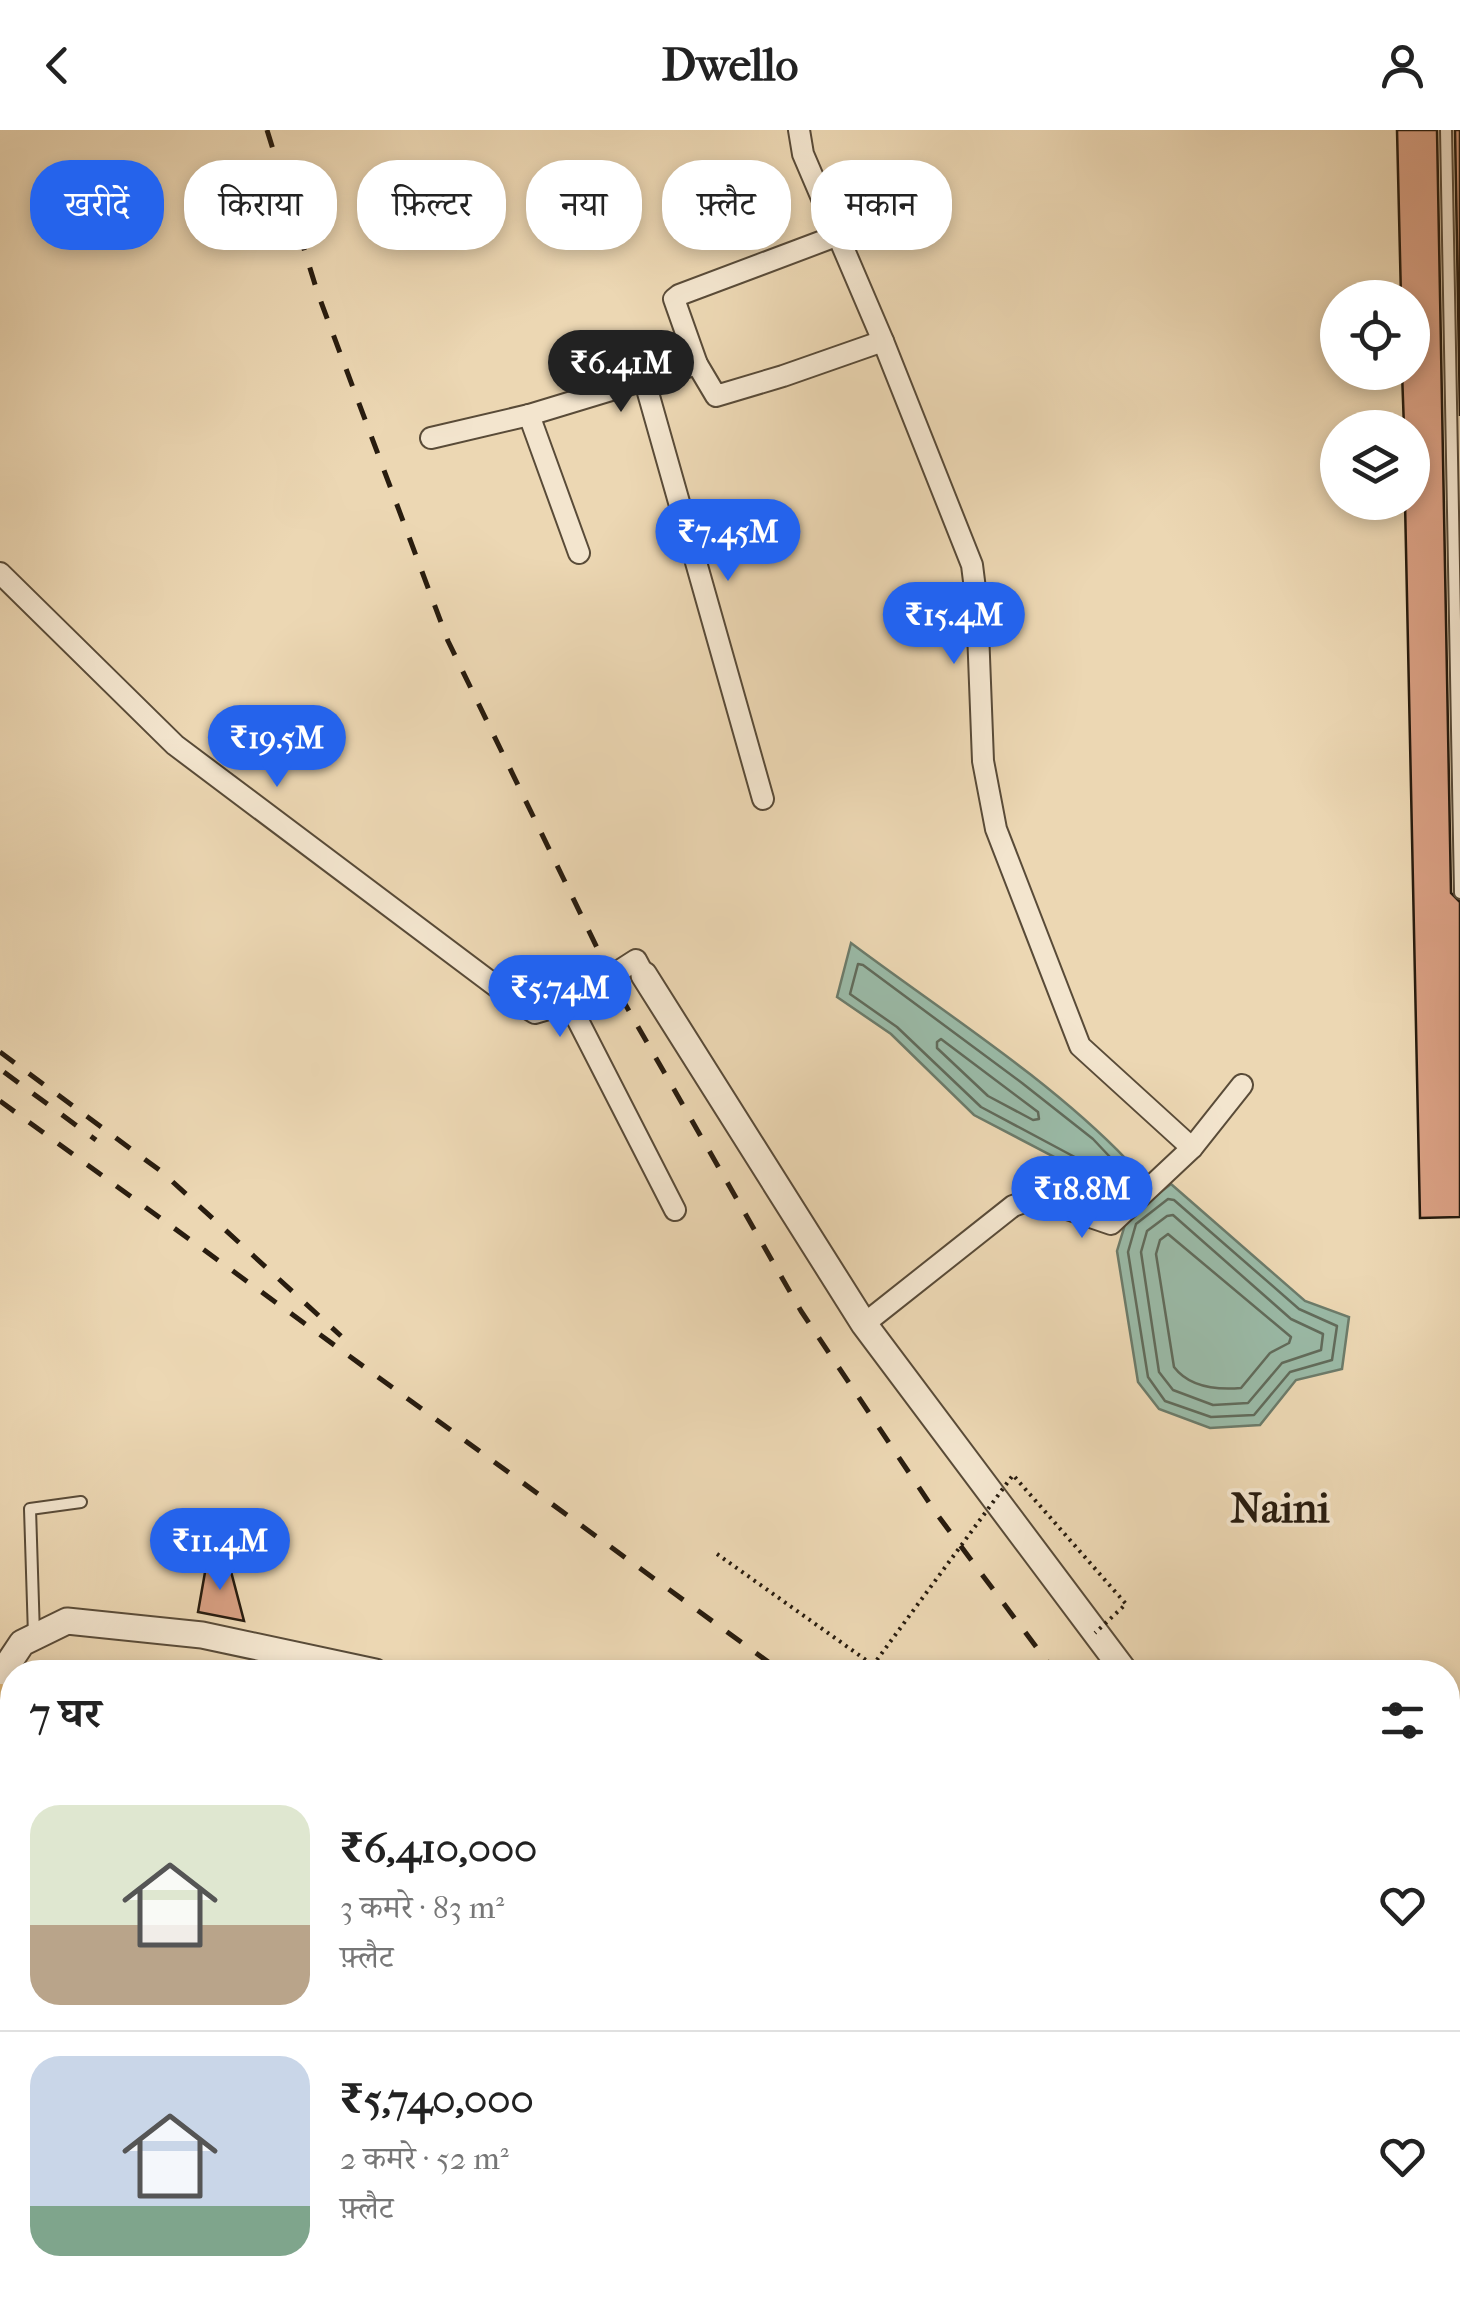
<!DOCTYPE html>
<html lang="hi">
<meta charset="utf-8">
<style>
body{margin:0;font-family:"IM FELL French Canon","Noto Serif Devanagari",serif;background:#f6f6f6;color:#222;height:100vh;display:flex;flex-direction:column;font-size:38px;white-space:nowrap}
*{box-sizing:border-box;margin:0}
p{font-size:32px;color:#767676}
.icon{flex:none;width:55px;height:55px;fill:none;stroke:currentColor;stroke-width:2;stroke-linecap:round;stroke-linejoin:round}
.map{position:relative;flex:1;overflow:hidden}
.drawer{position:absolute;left:0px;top:1530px;width:1460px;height:640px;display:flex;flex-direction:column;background:#fff;border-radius:40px 40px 0 0;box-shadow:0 5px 15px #0003}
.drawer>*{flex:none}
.top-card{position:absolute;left:30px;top:30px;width:1400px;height:90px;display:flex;gap:20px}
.buttons{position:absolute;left:1320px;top:150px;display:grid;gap:20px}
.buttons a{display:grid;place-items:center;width:110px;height:110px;border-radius:50%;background:#fff;box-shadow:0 5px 15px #0003;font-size:50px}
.price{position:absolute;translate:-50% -85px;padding:0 22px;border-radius:35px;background:#2563eb;color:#fff;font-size:32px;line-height:65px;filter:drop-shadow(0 2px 5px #0008)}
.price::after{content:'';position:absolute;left:50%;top:60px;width:30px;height:22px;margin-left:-15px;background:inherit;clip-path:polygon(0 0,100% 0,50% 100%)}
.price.active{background:#222;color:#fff}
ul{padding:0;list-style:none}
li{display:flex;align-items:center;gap:30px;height:250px;padding:0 30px}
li+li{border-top:2px solid #e0e0e0}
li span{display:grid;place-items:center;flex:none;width:280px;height:200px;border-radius:30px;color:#555}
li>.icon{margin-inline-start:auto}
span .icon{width:120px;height:120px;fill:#fffc;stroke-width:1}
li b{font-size:42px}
h2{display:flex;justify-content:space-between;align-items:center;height:120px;padding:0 30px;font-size:42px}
.tag{padding:0 35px;border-radius:40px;background:#fff;box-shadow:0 5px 15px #0003;font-size:35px;line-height:90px}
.tag.active{background:#2563eb;color:#fff}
header{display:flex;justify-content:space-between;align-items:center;height:130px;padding:0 30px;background:#fff;font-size:45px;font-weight:700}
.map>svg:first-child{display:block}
.water{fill:#9abaa7;stroke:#6c7b6a;stroke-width:2.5}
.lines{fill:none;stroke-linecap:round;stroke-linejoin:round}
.shore{stroke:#616b5b;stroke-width:2.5}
.building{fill:#d89f82;stroke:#281c0f;stroke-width:2.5}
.service-casing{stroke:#594b38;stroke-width:14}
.minor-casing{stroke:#594b38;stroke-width:24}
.tertiary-casing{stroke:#594b38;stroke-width:29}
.trunk-casing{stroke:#281c0f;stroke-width:36}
.path{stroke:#281c0f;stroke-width:4;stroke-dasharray:2.5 5;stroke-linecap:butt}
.service{stroke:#f3e5ce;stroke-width:10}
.minor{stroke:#f3e5ce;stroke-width:20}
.tertiary{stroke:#f3e5ce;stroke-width:25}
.trunk{stroke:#e6bc7a;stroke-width:32}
.rail{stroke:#281c0f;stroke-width:5;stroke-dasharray:18 18;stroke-linecap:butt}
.path-bridge{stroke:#281c0f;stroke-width:4;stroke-dasharray:2.5 5;stroke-linecap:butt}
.labels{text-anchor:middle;stroke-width:8;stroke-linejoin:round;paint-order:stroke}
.district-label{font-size:42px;font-weight:bold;fill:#281c0f;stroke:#f3e5ce}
</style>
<header><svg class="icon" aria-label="back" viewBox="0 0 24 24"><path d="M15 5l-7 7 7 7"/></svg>Dwello<svg class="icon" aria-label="person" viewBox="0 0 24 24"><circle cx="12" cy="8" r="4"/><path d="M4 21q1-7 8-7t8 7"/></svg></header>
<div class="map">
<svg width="1460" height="2170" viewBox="0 0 1460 2170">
<rect width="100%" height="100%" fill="#ecd7b3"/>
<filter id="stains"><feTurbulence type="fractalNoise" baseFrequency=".002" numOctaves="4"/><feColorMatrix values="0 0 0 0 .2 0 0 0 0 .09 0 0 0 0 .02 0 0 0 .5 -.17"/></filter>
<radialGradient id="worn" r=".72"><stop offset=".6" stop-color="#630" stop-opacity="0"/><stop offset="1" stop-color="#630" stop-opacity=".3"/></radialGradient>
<g class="water">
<path d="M851 813C943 882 1048 948 1127 1030L1104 1053 974 985 891 904 837 867Z"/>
<path d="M1171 1054 1305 1171 1349 1187 1342 1239 1296 1250 1260 1295 1210 1298 1159 1279 1138 1252 1117 1121 1127 1088Z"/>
</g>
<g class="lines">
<g class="shore">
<path d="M858 834 863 835 1022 953 1093 1009 1110 1027V1033L1099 1040 981 977 897 897 850 864Z"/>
<path d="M941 909 1038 982 1039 989 1033 990 988 966 937 918V912Z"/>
<path d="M1168 1069 1174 1070 1299 1179 1337 1196 1332 1230 1290 1242 1254 1285 1211 1287 1165 1271 1148 1247 1128 1122 1136 1094Z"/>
<path d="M1173 1085 1291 1189 1323 1204 1321 1220 1282 1233 1248 1273 1213 1275 1173 1260 1159 1242 1141 1122 1147 1101 1167 1086Z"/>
<path d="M1168 1104 1291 1207 1289 1213 1270 1223 1241 1258C1217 1260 1189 1257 1174 1237L1156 1124 1160 1110Z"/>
</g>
</g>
<g class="building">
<path d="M1397 0H1437L1451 763 1460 772V1087L1420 1088 1405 372H1412V298H1404L1402 242H1412V168H1401Z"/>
<path d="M1455 0H1460V286Z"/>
<path d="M207 1431 229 1434 244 1491 198 1482Z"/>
</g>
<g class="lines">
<defs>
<g id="service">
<path d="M1446 0 1460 763"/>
<path d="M34 1505 30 1379 81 1372"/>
<path d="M0 1641 12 1628"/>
</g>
<g id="minor">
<path d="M799 0 803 24 883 211 972 435 977 475 983 631 996 699 1080 916 1192 1018"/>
<path d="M836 106 679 165 674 169 697 234 716 266 783 246 883 211"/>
<path d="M645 252 763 669"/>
<path d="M529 285 579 423"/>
<path d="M431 308 529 285 697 234"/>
<path d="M0 443 175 615 517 872 535 883 569 873"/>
<path d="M644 845 636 830 569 873 675 1080"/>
<path d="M864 1194 1013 1076 1035 1068 1111 1094 1192 1018 1242 955"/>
<path d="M0 1900 12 1893"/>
<path d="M0 1953 12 1976"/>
<path d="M0 2010 12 2003"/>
<path d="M825 2158 827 2170"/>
<path d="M1367 2158 1375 2170"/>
<path d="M238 2170 264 2158"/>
<path d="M870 2170 899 2158"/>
<path d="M1072 2170 1074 2158"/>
</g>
<g id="tertiary">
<path d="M644 845 864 1194 1125 1542"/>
<path d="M2 1543 22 1513 67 1491 202 1505 375 1542"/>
<path d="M1448 1909 1460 1922"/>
<path d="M1448 2130 1460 2138"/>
</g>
<g id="trunk">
<path d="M0 1570 12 1584"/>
<path d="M382 2158 388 2170"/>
</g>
</defs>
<use href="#service" class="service-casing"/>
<use href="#minor" class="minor-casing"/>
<use href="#tertiary" class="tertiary-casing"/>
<use href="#trunk" class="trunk-casing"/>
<path class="path" d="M717 1424 873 1535"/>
<use href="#service" class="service"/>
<use href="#minor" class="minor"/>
<use href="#tertiary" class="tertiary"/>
<use href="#trunk" class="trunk"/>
<g class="rail">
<path d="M267 0 318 164 448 511 621 867 801 1181 936 1383 1055 1542"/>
<path d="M0 922 162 1042 341 1206"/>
<path d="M4 942 96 1010"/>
<path d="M0 971 782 1542"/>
<path d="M1448 1965 1460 1977"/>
<path d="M1448 2042 1460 2051"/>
</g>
<path class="path-bridge" d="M868 1542 1013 1345 1126 1474 1095 1503"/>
</g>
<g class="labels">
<g class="district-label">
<text x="1280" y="1392">Naini</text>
</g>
</g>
<rect width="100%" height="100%" filter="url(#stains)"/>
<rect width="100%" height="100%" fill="url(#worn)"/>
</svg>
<div class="buttons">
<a><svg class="icon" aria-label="locate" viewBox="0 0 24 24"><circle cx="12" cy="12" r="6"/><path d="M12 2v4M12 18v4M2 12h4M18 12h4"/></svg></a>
<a><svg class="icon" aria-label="layers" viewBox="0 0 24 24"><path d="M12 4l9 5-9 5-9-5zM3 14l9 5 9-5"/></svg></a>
</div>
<b class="price active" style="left:621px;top:285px">₹6.41M</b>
<b class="price" style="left:728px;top:454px">₹7.45M</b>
<b class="price" style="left:954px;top:537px">₹15.4M</b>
<b class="price" style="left:277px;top:660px">₹19.5M</b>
<b class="price" style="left:560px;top:910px">₹5.74M</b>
<b class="price" style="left:1082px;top:1111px">₹18.8M</b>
<b class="price" style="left:220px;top:1463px">₹11.4M</b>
<div class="top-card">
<a class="tag active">खरीदें</a>
<a class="tag">किराया</a>
<a class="tag">फ़िल्टर</a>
<a class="tag">नया</a>
<a class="tag">फ़्लैट</a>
<a class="tag">मकान</a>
</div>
<section class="drawer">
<h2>7 घर<svg class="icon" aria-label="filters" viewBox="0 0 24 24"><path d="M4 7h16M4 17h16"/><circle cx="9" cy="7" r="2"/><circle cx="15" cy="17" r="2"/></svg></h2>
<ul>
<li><span style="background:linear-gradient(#dfe7d0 60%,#b9a48a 0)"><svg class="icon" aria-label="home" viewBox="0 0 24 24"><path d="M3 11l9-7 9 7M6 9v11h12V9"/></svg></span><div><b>₹6,410,000</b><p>3 कमरे · 83 m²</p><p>फ़्लैट</p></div><svg class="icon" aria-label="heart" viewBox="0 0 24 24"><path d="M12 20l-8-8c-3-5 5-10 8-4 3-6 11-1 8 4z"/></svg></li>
<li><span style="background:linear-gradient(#c9d6e8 75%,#7fa58c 0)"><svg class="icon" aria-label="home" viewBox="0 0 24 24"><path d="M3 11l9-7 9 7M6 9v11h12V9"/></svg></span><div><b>₹5,740,000</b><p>2 कमरे · 52 m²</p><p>फ़्लैट</p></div><svg class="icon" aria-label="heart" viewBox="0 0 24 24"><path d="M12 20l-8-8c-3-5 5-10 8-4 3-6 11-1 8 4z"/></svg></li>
</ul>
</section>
</div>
